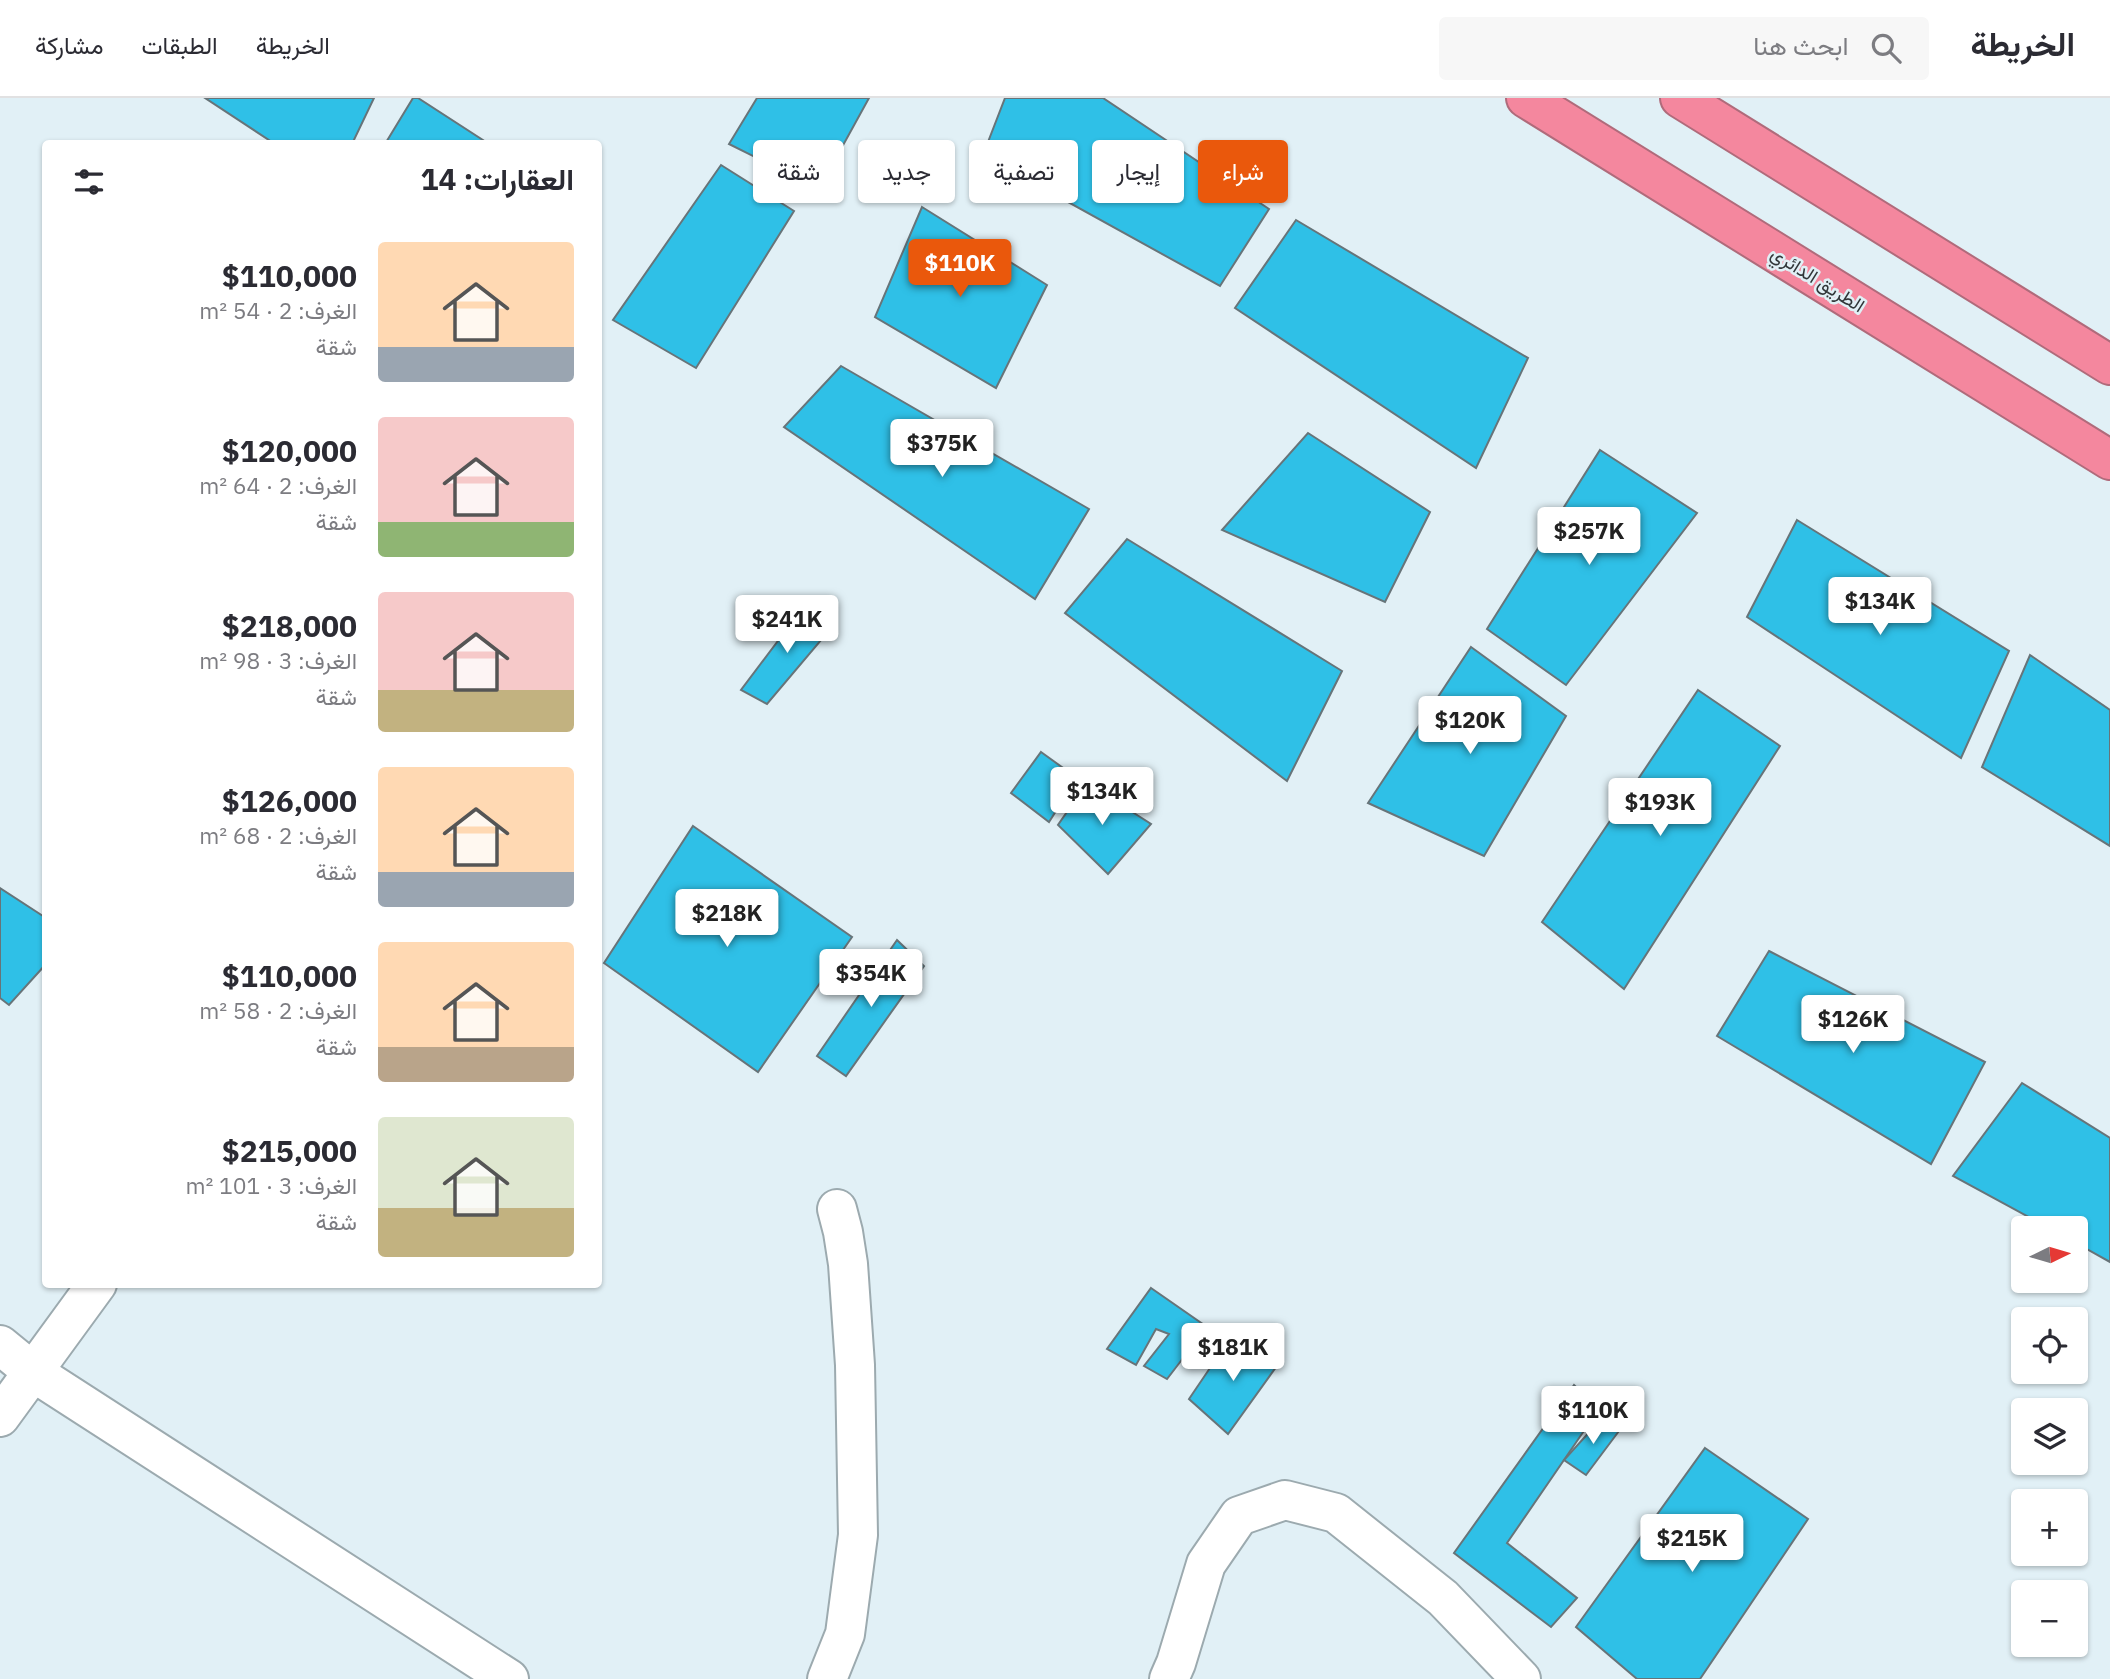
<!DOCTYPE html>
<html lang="ar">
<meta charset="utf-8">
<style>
body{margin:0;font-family:"IBM Plex Sans",Vazirmatn,sans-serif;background:#f7f7f7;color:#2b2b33;direction:rtl;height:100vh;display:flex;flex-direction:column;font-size:26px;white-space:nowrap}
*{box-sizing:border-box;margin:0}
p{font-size:23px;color:#7c7c81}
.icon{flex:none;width:38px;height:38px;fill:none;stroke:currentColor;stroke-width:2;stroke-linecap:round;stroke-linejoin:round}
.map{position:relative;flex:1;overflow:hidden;direction:ltr}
.sheet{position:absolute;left:42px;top:42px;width:560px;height:1148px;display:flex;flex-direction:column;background:#fff;border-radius:7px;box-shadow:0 2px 5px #0004;direction:rtl}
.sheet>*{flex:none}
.top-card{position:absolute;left:623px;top:42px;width:665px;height:63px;direction:rtl;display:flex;gap:14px}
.needle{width:46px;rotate:85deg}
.controls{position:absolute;left:2011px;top:1118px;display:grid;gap:14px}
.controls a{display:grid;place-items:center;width:77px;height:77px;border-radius:7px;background:#fff;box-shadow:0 2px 5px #0004;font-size:35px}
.price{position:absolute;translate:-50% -60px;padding:0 16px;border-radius:7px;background:#fff;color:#222;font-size:23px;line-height:46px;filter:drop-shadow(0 2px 4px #0008)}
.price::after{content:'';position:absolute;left:50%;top:42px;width:21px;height:16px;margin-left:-10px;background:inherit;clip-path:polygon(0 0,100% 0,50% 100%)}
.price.active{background:#ea580c;color:#fff}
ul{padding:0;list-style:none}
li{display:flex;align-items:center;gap:21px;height:175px;padding:0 28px}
li span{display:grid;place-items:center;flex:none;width:196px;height:140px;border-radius:7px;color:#555}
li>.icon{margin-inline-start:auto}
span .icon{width:84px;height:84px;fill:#fffc;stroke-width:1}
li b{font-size:30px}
h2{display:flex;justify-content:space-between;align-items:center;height:84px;padding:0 28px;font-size:30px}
.pill{padding:0 24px;border-radius:7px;background:#fff;box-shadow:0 2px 5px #0004;font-size:24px;line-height:63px}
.pill.active{background:#ea580c;color:#fff}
header{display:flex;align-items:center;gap:42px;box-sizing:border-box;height:98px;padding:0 35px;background:#fff;border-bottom:2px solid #e1e1e2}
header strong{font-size:33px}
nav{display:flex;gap:38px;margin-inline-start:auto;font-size:24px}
.search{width:490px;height:63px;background:#f7f7f7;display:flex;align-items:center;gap:18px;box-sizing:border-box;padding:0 24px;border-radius:7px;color:#7c7c81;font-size:26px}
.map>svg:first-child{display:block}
.building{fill:#2fc0e7;stroke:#677479;stroke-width:2}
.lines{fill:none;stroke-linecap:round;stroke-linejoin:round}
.minor-casing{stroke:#9caaaf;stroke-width:42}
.highway-casing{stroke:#b06b7b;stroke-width:42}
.minor{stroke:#fff;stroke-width:38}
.highway{stroke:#f4879e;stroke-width:38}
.labels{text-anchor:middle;stroke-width:5;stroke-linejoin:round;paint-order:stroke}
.street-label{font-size:19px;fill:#313639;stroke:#e1f0f6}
</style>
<header>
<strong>الخريطة</strong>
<div class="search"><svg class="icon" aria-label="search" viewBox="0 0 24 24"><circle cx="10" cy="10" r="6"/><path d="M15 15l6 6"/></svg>ابحث هنا</div>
<nav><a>الخريطة</a><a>الطبقات</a><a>مشاركة</a></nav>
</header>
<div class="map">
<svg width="2110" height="1581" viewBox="0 0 2110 1581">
<rect width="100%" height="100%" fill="#e1f0f6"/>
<g class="building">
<path d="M205 0H374L352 46H275Z"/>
<path d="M413 0H418L489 46H385Z"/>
<path d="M757 0H869L819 91 729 46Z"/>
<path d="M1005 0H1103L1269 111 1220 188 983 57Z"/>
<path d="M721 67 794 113 696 270 613 222Z"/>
<path d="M922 109 1047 187 996 290 875 219Z"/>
<path d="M1296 122 1528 260 1476 370 1235 210Z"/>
<path d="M841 268 1089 411 1035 501 784 329Z"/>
<path d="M1308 335 1430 414 1385 504 1222 432Z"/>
<path d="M1600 352 1697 415 1566 587 1487 531Z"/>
<path d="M1797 422 2009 553 1961 660 1747 519Z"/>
<path d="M1127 441 1342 573 1287 683 1065 515Z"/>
<path d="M805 507 833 528 767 606 741 592Z"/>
<path d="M1471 549 1566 618 1484 758 1368 705Z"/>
<path d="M2030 557 2110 612V748L1982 669Z"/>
<path d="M1698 592 1780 648 1624 891 1542 824Z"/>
<path d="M1041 654 1077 680 1049 724 1011 695Z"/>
<path d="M1087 685 1151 726 1108 776 1058 727Z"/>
<path d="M693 728 852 839 758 974 604 865Z"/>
<path d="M0 790 46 820V866L9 907 0 900Z"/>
<path d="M897 842 924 868 846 978 817 958Z"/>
<path d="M1769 853 1985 964 1931 1066 1717 938Z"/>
<path d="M2022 985 2110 1040V1164L2076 1145V1130H2049L1953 1078Z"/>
<path d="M1151 1190 1207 1229 1167 1281 1144 1268 1169 1236 1156 1231 1136 1267 1107 1251Z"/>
<path d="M1233 1236 1279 1265 1228 1336 1189 1301Z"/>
<path d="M1574 1287 1599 1311 1507 1445 1577 1500 1551 1529 1454 1455Z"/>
<path d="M1602 1320 1622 1329 1586 1377 1564 1362Z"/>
<path d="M1705 1350 1808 1421 1700 1581H1637L1576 1529Z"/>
</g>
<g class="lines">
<defs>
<g id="minor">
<path d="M0 1247 33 1274 509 1581"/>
<path d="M0 1319 97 1186"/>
<path d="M827 1581 845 1536 858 1437 855 1267 848 1166 843 1134 837 1111"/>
<path d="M1169 1581 1176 1565 1206 1466 1239 1418 1285 1402 1336 1415 1443 1500 1521 1581"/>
</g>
<g id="highway">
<path d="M1526 0 2110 362"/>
<path d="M1680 0 2110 267"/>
</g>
</defs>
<use href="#minor" class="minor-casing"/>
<use href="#highway" class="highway-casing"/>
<use href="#minor" class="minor"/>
<use href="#highway" class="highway"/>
</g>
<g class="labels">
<g class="street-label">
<text transform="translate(1818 181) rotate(32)" y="7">الطريق الدائري</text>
</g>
</g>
</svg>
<div class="controls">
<a><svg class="needle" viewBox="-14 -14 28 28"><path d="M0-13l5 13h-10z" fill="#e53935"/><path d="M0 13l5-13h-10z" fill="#7c7c81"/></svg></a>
<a><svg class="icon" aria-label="locate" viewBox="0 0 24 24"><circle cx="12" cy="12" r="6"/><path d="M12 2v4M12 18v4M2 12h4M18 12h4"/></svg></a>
<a><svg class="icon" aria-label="layers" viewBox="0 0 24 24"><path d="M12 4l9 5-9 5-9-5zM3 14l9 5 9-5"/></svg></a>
<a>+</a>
<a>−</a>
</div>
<b class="price active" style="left:960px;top:201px">$110K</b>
<b class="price" style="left:942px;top:381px">$375K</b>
<b class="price" style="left:1589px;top:469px">$257K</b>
<b class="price" style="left:1880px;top:539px">$134K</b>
<b class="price" style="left:787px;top:557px">$241K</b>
<b class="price" style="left:1470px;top:658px">$120K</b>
<b class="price" style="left:1102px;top:729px">$134K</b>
<b class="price" style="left:1660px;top:740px">$193K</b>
<b class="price" style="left:727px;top:851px">$218K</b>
<b class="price" style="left:871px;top:911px">$354K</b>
<b class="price" style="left:1853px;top:957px">$126K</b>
<b class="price" style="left:1233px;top:1285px">$181K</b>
<b class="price" style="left:1593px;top:1348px">$110K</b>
<b class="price" style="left:1692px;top:1476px">$215K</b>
<div class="top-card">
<a class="pill active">شراء</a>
<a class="pill">إيجار</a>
<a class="pill">تصفية</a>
<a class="pill">جديد</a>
<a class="pill">شقة</a>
</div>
<section class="sheet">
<h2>العقارات: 14<svg class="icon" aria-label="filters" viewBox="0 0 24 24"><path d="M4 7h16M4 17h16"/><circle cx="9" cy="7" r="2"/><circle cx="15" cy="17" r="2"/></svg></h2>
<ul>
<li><span style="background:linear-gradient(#ffd9b3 75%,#9aa5b1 0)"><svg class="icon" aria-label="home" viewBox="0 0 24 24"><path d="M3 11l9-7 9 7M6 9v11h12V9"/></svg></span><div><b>$110,000</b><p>الغرف: 2 · 54 m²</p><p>شقة</p></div></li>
<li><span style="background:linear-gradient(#f6c9c9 75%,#8fb573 0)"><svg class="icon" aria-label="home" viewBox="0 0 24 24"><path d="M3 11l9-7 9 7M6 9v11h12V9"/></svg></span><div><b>$120,000</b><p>الغرف: 2 · 64 m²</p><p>شقة</p></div></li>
<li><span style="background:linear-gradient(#f6c9c9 70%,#c2b280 0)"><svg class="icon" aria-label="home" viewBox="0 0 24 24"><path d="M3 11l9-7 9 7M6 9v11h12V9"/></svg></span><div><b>$218,000</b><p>الغرف: 3 · 98 m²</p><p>شقة</p></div></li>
<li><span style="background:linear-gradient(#ffd9b3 75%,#9aa5b1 0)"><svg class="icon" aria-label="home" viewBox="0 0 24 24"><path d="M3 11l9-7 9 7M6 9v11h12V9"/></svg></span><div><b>$126,000</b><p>الغرف: 2 · 68 m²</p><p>شقة</p></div></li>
<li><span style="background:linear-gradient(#ffd9b3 75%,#b9a48a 0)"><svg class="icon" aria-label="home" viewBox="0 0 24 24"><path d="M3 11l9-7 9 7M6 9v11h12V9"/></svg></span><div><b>$110,000</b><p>الغرف: 2 · 58 m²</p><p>شقة</p></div></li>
<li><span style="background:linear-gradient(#dfe7d0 65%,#c2b280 0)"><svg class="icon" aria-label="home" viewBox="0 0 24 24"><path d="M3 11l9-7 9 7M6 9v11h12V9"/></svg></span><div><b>$215,000</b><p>الغرف: 3 · 101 m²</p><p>شقة</p></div></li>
</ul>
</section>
</div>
